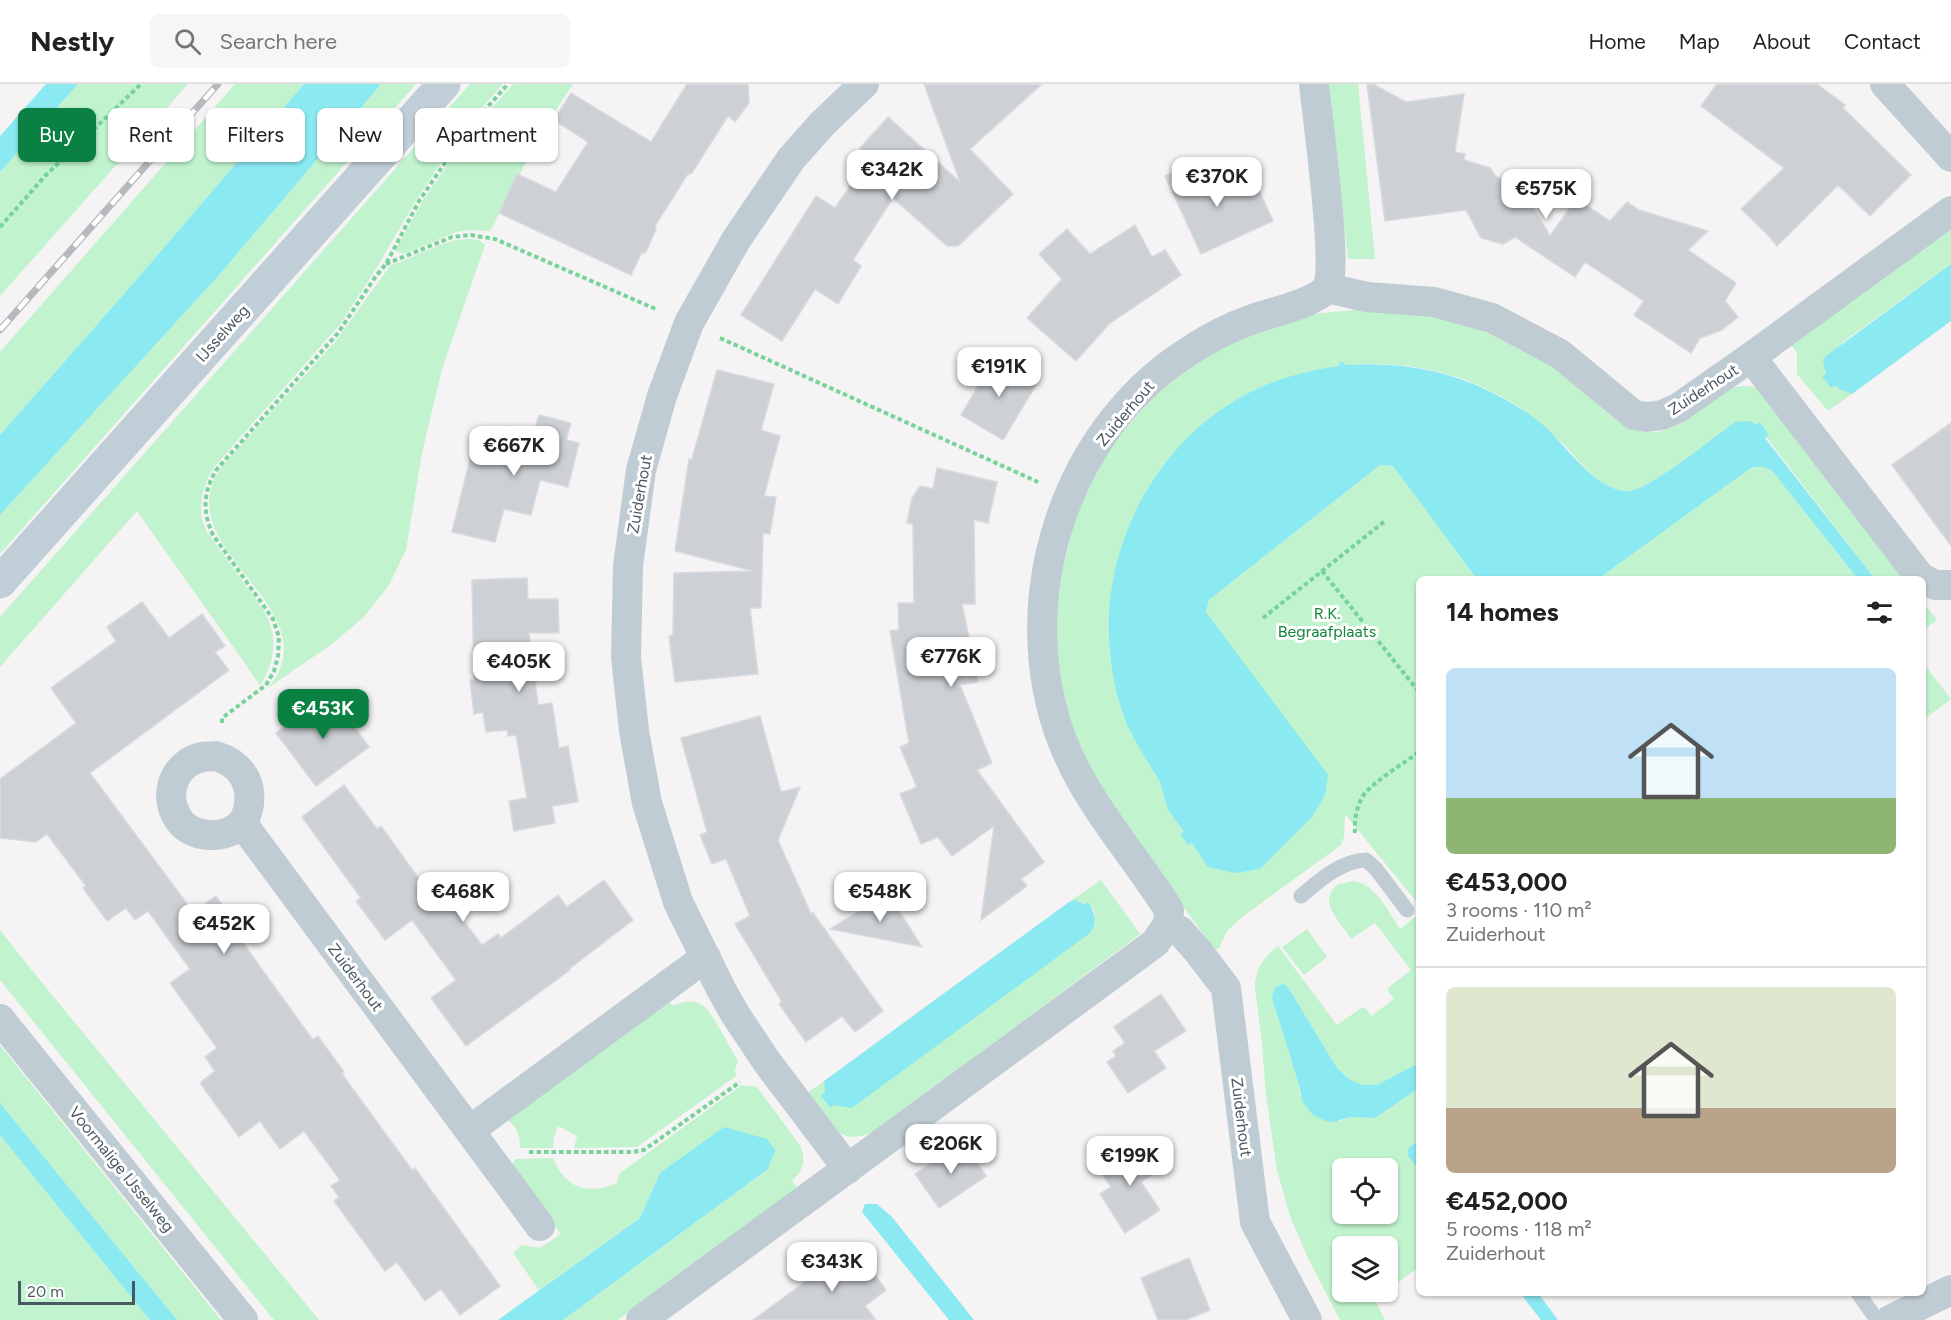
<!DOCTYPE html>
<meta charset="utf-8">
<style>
body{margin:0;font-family:Figtree,sans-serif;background:#f6f6f6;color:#202124;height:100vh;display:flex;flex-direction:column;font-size:22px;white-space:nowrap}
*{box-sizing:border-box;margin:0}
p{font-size:20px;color:#757577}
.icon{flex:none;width:33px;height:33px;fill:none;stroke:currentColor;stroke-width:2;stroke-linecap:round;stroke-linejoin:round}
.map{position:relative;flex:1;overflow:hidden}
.sheet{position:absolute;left:1416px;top:492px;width:510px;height:720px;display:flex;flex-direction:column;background:#fff;border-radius:9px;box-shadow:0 2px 4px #0004}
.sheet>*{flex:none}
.guide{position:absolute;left:18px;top:24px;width:570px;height:54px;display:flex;gap:12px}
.fabs{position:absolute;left:1332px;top:1074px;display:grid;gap:12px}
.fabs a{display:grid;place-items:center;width:66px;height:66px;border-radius:9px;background:#fff;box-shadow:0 2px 4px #0004;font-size:30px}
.scale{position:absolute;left:18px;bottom:15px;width:117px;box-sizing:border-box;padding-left:6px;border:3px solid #495962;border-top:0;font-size:16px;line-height:21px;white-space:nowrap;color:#495962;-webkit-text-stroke:4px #fff;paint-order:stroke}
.price{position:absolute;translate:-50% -51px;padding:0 14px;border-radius:12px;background:#fff;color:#222;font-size:20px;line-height:39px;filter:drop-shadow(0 2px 3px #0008)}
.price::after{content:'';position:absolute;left:50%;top:36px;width:18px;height:14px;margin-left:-9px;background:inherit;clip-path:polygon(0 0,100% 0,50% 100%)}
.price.current{background:#0b8043;color:#fff}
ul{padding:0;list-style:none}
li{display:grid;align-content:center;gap:12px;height:318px;padding:0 30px}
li+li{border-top:2px solid #e0e0e0}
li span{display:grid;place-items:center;height:186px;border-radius:9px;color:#555}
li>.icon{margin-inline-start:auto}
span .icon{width:108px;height:108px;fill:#fffc;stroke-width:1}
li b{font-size:26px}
h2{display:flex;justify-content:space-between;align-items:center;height:72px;padding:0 30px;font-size:26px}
.pill{padding:0 21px;border-radius:9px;background:#fff;box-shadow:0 2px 4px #0004;font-size:21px;line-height:54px}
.pill.current{background:#0b8043;color:#fff}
header{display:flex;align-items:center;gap:36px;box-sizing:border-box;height:84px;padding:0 30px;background:#fff;border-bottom:2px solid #e0e0e0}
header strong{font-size:28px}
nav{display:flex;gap:33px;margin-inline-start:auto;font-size:21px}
.search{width:420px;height:54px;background:#f6f6f6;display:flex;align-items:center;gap:15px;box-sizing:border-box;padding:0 21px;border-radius:9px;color:#757577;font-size:22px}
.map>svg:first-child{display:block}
.green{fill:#c1f3ce;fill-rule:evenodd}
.water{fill:#8be9f2}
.building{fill:#cdd1d5;stroke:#d7dade;stroke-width:1.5}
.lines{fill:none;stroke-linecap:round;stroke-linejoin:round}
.path{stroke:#76d49a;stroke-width:4;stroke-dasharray:4.5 3;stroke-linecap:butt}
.lane{stroke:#c0ccd3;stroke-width:15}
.street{stroke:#c0ccd3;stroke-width:30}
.secondary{stroke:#c0ced7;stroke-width:33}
.rail-casing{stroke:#b5b9bd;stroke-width:7}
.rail{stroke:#fff;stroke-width:4.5;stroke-dasharray:14;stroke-linecap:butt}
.labels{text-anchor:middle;stroke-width:6;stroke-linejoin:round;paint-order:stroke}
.street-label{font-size:16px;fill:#495962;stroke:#fff}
.park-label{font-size:16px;fill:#12853e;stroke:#fff}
</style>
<header>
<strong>Nestly</strong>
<div class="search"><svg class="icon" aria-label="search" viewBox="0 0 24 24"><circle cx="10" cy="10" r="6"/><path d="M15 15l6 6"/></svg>Search here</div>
<nav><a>Home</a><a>Map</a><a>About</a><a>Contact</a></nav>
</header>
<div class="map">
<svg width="1951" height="1236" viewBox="0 0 1951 1236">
<rect width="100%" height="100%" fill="#f5f3f3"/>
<g class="green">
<path d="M78 0H188L0 212V88Z"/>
<path d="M235 0H304L137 195 0 351V268Z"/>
<path d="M381 0H416L0 470V431L220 190Z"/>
<path d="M470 0H503L466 42 416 116 376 185 340 240 215 382 208 393 202 411 201 431 203 438 207 448 264 527C278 552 276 577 260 601L137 427 0 583V533Z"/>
<path d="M513 0H573L542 47 490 147 470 146 456 148 404 170 397 168 396 165 422 118 467 52Z"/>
<path d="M1329 0H1358L1375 175H1348Z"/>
<path d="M1951 143V180L1843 258 1823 293 1831 304 1835 300 1842 306 1852 310 1828 327 1797 290V268L1790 260Z"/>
<path d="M469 155 479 156 485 161 442 285 422 369 406 466 389 501 364 533 332 560 268 604C336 523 160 464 223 381L335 258 390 182 440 161 455 156Z"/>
<path d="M1364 225C1386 227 1410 227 1432 230 1464 235 1492 251 1520 266 1534 273 1548 279 1561 287 1587 304 1609 340 1640 347 1689 359 1715 287 1758 305L1905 495H1875L1757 341 1735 338C1715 353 1650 406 1628 407 1601 408 1582 379 1565 362 1550 348 1533 333 1516 321 1476 295 1427 281 1380 280 1273 277 1178 336 1133 433 1114 475 1105 522 1110 568 1112 593 1118 622 1129 645 1138 663 1150 679 1158 696 1163 705 1164 717 1169 726 1173 734 1179 741 1184 748L1181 750 1188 760 1191 758 1206 528 1209 516 1380 381 1393 382 1477 495H1419V821L1345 730 1344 753 1341 761 1242 833 1228 846 1218 865H1214L1102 710 1071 645 1056 570V512L1078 423 1108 366 1155 311 1201 274 1234 256 1313 230Z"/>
<path d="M1762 382 1768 384 1773 388 1858 495H1598L1748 386Z"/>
<path d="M1923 518 1937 536 1923 546Z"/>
<path d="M1923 579 1951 615 1923 636Z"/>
<path d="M1101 796 1140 850 874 1048C837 1064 825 1036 806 1010L824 997 831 1023 1095 841V828L1088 819 1085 821 1077 816 1069 818Z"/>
<path d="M1352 797C1375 798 1388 828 1400 845L1419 830V979L1377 1001H1362L1349 995 1337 984 1288 903 1277 902 1272 914 1299 1001 1300 1012 1340 1037 1351 1033 1375 1034 1419 1004V1060H1418L1410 1075 1419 1086V1183L1396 1200 1388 1190V1162H1342V1208H1371L1385 1236H1340L1308 1174 1290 1132 1277 1086 1266 1011 1262 959 1255 904C1255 885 1263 874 1278 862L1337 941 1361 924H1365L1371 932 1394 915 1388 907 1389 903 1411 886 1375 839 1351 855C1341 837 1315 818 1339 799L1341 800ZM1342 1084H1388V1130H1342Z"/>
<path d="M1307 845 1327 873 1304 891 1282 863Z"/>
<path d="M0 846 30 884 319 1236H274L0 896Z"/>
<path d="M668 915 673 922C683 917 695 915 705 923 714 932 731 965 738 977L735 986 736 992 637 1063 574 1064 577 1052 558 1042 554 1053 553 1064H520C520 1051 517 1043 507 1035Z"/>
<path d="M0 961 221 1236H177L0 1019Z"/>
<path d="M742 1001 757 1003 801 1063C806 1076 803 1087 792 1097L798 1104 618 1236H563L767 1086C770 1080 771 1071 776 1067L765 1056 660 1089 640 1134 539 1206 513 1169 521 1161 540 1164 561 1150 511 1081 516 1075 553 1074C565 1105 589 1111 617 1099L620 1089Z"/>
<path d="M0 1051 150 1236H0Z"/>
</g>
<g class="water">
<path d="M46 0H78L0 88V52Z"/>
<path d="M304 0H381L220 190 0 431V351L137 195Z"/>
<path d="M1951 180V237L1852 310 1841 306 1835 301 1831 304 1822 292 1826 289 1823 277 1826 272Z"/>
<path d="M1344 278 1345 281C1417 276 1479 293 1537 336 1563 355 1594 409 1629 407 1651 405 1714 353 1735 338L1750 337 1756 341 1760 338 1769 351 1765 354 1875 495H1858L1773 388C1765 381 1757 382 1748 386L1598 495H1477L1393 382 1380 381 1209 516 1206 528 1328 691 1325 711 1312 733 1260 785 1235 789 1208 783 1192 759 1188 761 1180 750 1184 748C1179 740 1172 733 1168 725 1164 716 1163 704 1158 695 1148 678 1137 661 1128 643 1118 620 1112 593 1110 568 1099 471 1151 366 1236 316 1268 297 1302 287 1339 282V279Z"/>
<path d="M1076 816 1085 821 1088 818C1095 829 1098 838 1090 849L852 1024 834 1021 831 1024 821 1012 825 1008 824 997 1069 818Z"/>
<path d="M1283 900 1288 903 1337 984 1349 995 1362 1001H1377L1419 979V1004L1375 1034 1351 1033 1333 1038 1326 1037 1313 1031 1302 1017 1299 1001 1272 914 1275 903Z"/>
<path d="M0 1019 177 1236H150L0 1051Z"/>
<path d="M724 1043 767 1055 776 1067C772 1071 770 1080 768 1085L563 1236H498L640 1134 660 1089Z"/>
<path d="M1414 1060H1419V1086L1408 1072V1065Z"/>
<path d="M865 1120H877L892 1133 974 1236H949L862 1128Z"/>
<path d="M1520 1209H1538L1558 1236H1541Z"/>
</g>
<g class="building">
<path d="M687 0H748L749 19 735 38 728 32 692 89 687 91 655 142 656 145 646 168 641 170 631 191 499 129 517 90 556 108 588 58 554 36 571 9 651 58Z"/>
<path d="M924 0H1042L970 65 1013 110 958 162H947L893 114 853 176 861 182 838 220 815 205 782 257 741 231 816 112 835 124 870 73 860 64 888 33 960 98Z"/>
<path d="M1367 0H1373L1406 18 1464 10 1455 68 1465 70 1464 76 1490 84 1496 93 1519 100 1550 152 1576 115 1610 137 1627 118 1639 126 1708 147 1688 166 1736 199 1725 217 1738 233 1722 246 1700 254 1691 269 1634 231 1644 217 1585 178 1575 193 1515 153 1503 160 1481 154 1466 126 1385 137Z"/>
<path d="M1717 0H1817L1845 21 1843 24 1911 91 1870 132 1838 101 1777 162 1767 150 1741 125 1784 84 1701 22Z"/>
<path d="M1197 78 1212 111 1253 93 1273 137 1201 170 1165 92Z"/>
<path d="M1135 141 1152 173 1165 166 1181 191 1109 240 1076 277 1027 234 1062 195 1039 170 1067 145 1090 170Z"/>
<path d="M996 271 1036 301 1003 356 961 331Z"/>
<path d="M717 286 774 300 761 346 780 352 764 412 776 413 770 450 763 449 761 524H750L758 590 675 598 669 552 673 551 674 489 753 487 675 467 689 375H692Z"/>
<path d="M539 331 571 339 566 356 579 359 568 403 540 396 531 431 504 425 495 458 452 448 471 371 499 378 508 342 534 348Z"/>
<path d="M1951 339V462L1892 381Z"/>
<path d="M937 384 997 398 988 439 974 436 975 520H962L978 598 960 601 992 679 977 686 1044 778 1021 795 1027 802 981 836 994 742 952 772 938 753 921 760 900 710 917 703 900 663 909 659 890 547 899 546 898 519H914L913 440 907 439 912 414 920 402 933 405Z"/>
<path d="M527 494 528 515H558L559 549H529L538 621 552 619 559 664 568 662 578 718 552 722 555 739 514 747 509 717 527 714 516 651 508 652 507 646 486 648 483 628 474 630 470 596H474L472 496Z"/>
<path d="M142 518 169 554 202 530 225 562 215 568 229 586 90 689 193 828 216 812 242 849 238 852 313 956 318 952 344 988 342 990 412 1086 415 1084 500 1202 460 1231 441 1205 425 1217 397 1178 385 1187 334 1117 339 1113 331 1102 340 1096 304 1047 280 1065 260 1037 239 1053 200 999 215 987 205 973 217 964 170 899 190 885 148 827 135 836 126 824 107 837 83 804 86 802 47 750 36 758 0 754V695L76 639 51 604 116 557 107 543Z"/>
<path d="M330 609 369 663 316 702 276 649Z"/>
<path d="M760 632 781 708 800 703 778 756 811 830 813 829 883 927 855 948 842 932 806 958 779 920 782 918 735 840 750 832 726 775 712 780 700 751 707 748 681 654Z"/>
<path d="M344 701 377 745 381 742 435 817 444 811 482 861 498 850 501 854 558 811 567 823 604 796 633 836 569 885 570 886 466 962 431 914 456 896 412 836 385 856 356 817 361 814 302 733Z"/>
<path d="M888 810 922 863 830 845Z"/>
<path d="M1161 910 1186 947 1154 967 1166 984 1128 1009 1107 978 1116 972 1113 967 1125 959 1114 943Z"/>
<path d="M1141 1057 1159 1086 1141 1098 1160 1126 1125 1149 1100 1110 1111 1103 1098 1084Z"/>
<path d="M963 1058 986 1092 939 1124 915 1090Z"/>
<path d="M854 1162 886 1206 865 1222 876 1236H753Z"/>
<path d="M1189 1174 1210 1226 1186 1236H1158L1141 1194Z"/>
</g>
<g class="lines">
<g class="path">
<path d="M0 143 46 91 141 0"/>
<path d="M386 180 452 153 471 151 495 155 658 226"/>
<path d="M720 254 1038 398"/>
<path d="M1322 487 1419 608"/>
<path d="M1263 534 1385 437"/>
<path d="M222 639V634L266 601 274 587 278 572 279 553 273 535 213 451C202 427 203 407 217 385L338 249 376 192 386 180 419 117 468 45 508 0"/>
<path d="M1355 749C1354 736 1357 718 1366 708 1378 695 1404 679 1419 668"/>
<path d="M529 1068H633L644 1066 740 998"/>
</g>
<g class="lane">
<path d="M1301 812C1320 796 1341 777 1366 776L1376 785 1407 826"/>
<path d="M1858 1209 1877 1236"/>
</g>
<g class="street">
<path d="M1885 0 1951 73"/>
<path d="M1327 204 1367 213 1434 218 1492 234 1560 270 1634 331 1647 333 1662 331 1678 324 1751 273 1951 127"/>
<path d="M1751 273 1920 493 1935 501H1951"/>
<path d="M216 672C238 679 252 695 249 720 248 727 245 736 240 741 222 757 187 754 176 731 164 708 175 679 202 673 206 672 211 673 216 672Z"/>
<path d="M242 739 540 1142"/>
<path d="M1168 840 1180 847 1197 866 1226 904 1255 1138 1307 1236"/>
<path d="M0 935 243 1236"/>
<path d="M470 1046 706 873"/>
<path d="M848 1085 767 978 735 930 721 905 678 818 647 719 634 647 626 573 628 482 641 386 662 312 689 239 736 156 791 75 823 39 864 0"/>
<path d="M641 1236 1155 859 1168 840 1169 826C1133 769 1086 719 1062 656 1010 519 1063 349 1186 269 1207 255 1230 243 1253 235 1272 228 1316 219 1327 204 1339 188 1317 30 1314 0"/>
<path d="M1890 1236 1951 1206"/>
</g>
<path class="secondary" d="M0 498 444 0"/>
<defs>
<path id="rail" d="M0 246 218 0"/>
</defs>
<use href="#rail" class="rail-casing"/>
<use href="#rail" class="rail"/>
</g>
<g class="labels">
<g class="street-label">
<text transform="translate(222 249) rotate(-48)" y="6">IJsselweg</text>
<text transform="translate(1703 305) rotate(-33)" y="6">Zuiderhout</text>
<text transform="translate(1125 329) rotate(-50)" y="6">Zuiderhout</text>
<text transform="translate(639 410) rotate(-80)" y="6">Zuiderhout</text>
<text transform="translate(356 893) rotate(53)" y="6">Zuiderhout</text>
<text transform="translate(1242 1033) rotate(83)" y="6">Zuiderhout</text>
<text transform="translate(122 1085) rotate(51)" y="6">Voormalige IJsselweg</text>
</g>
<g class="park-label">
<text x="1327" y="535">R.K.<tspan x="1327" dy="18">Begraafplaats</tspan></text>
</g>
</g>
</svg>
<div class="fabs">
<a><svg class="icon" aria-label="locate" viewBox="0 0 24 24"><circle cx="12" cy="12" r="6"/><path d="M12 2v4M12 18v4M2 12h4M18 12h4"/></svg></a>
<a><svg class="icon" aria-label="layers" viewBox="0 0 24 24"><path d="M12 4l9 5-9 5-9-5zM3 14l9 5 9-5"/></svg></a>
</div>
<div class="scale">20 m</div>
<b class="price" style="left:892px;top:117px">€342K</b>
<b class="price" style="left:1217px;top:124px">€370K</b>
<b class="price" style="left:1546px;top:136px">€575K</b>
<b class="price" style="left:999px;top:314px">€191K</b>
<b class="price" style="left:514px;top:393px">€667K</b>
<b class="price" style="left:951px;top:604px">€776K</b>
<b class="price" style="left:519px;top:609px">€405K</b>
<b class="price current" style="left:323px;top:656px">€453K</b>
<b class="price" style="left:463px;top:839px">€468K</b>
<b class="price" style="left:880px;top:839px">€548K</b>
<b class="price" style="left:224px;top:871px">€452K</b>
<b class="price" style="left:951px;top:1091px">€206K</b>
<b class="price" style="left:1130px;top:1103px">€199K</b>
<b class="price" style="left:832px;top:1209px">€343K</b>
<div class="guide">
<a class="pill current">Buy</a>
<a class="pill">Rent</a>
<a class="pill">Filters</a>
<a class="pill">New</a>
<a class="pill">Apartment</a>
</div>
<section class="sheet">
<h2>14 homes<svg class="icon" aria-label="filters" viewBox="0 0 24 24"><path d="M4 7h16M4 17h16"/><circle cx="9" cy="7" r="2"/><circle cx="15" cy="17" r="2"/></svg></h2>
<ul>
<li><span style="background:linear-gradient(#bfe0f5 70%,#8fb573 0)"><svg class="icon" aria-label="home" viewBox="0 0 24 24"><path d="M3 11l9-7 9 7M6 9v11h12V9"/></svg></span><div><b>€453,000</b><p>3 rooms · 110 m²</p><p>Zuiderhout</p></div></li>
<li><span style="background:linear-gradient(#dfe7d0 65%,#b9a48a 0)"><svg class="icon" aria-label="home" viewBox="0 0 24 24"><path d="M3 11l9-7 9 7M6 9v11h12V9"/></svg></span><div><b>€452,000</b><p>5 rooms · 118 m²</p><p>Zuiderhout</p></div></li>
</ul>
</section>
</div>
